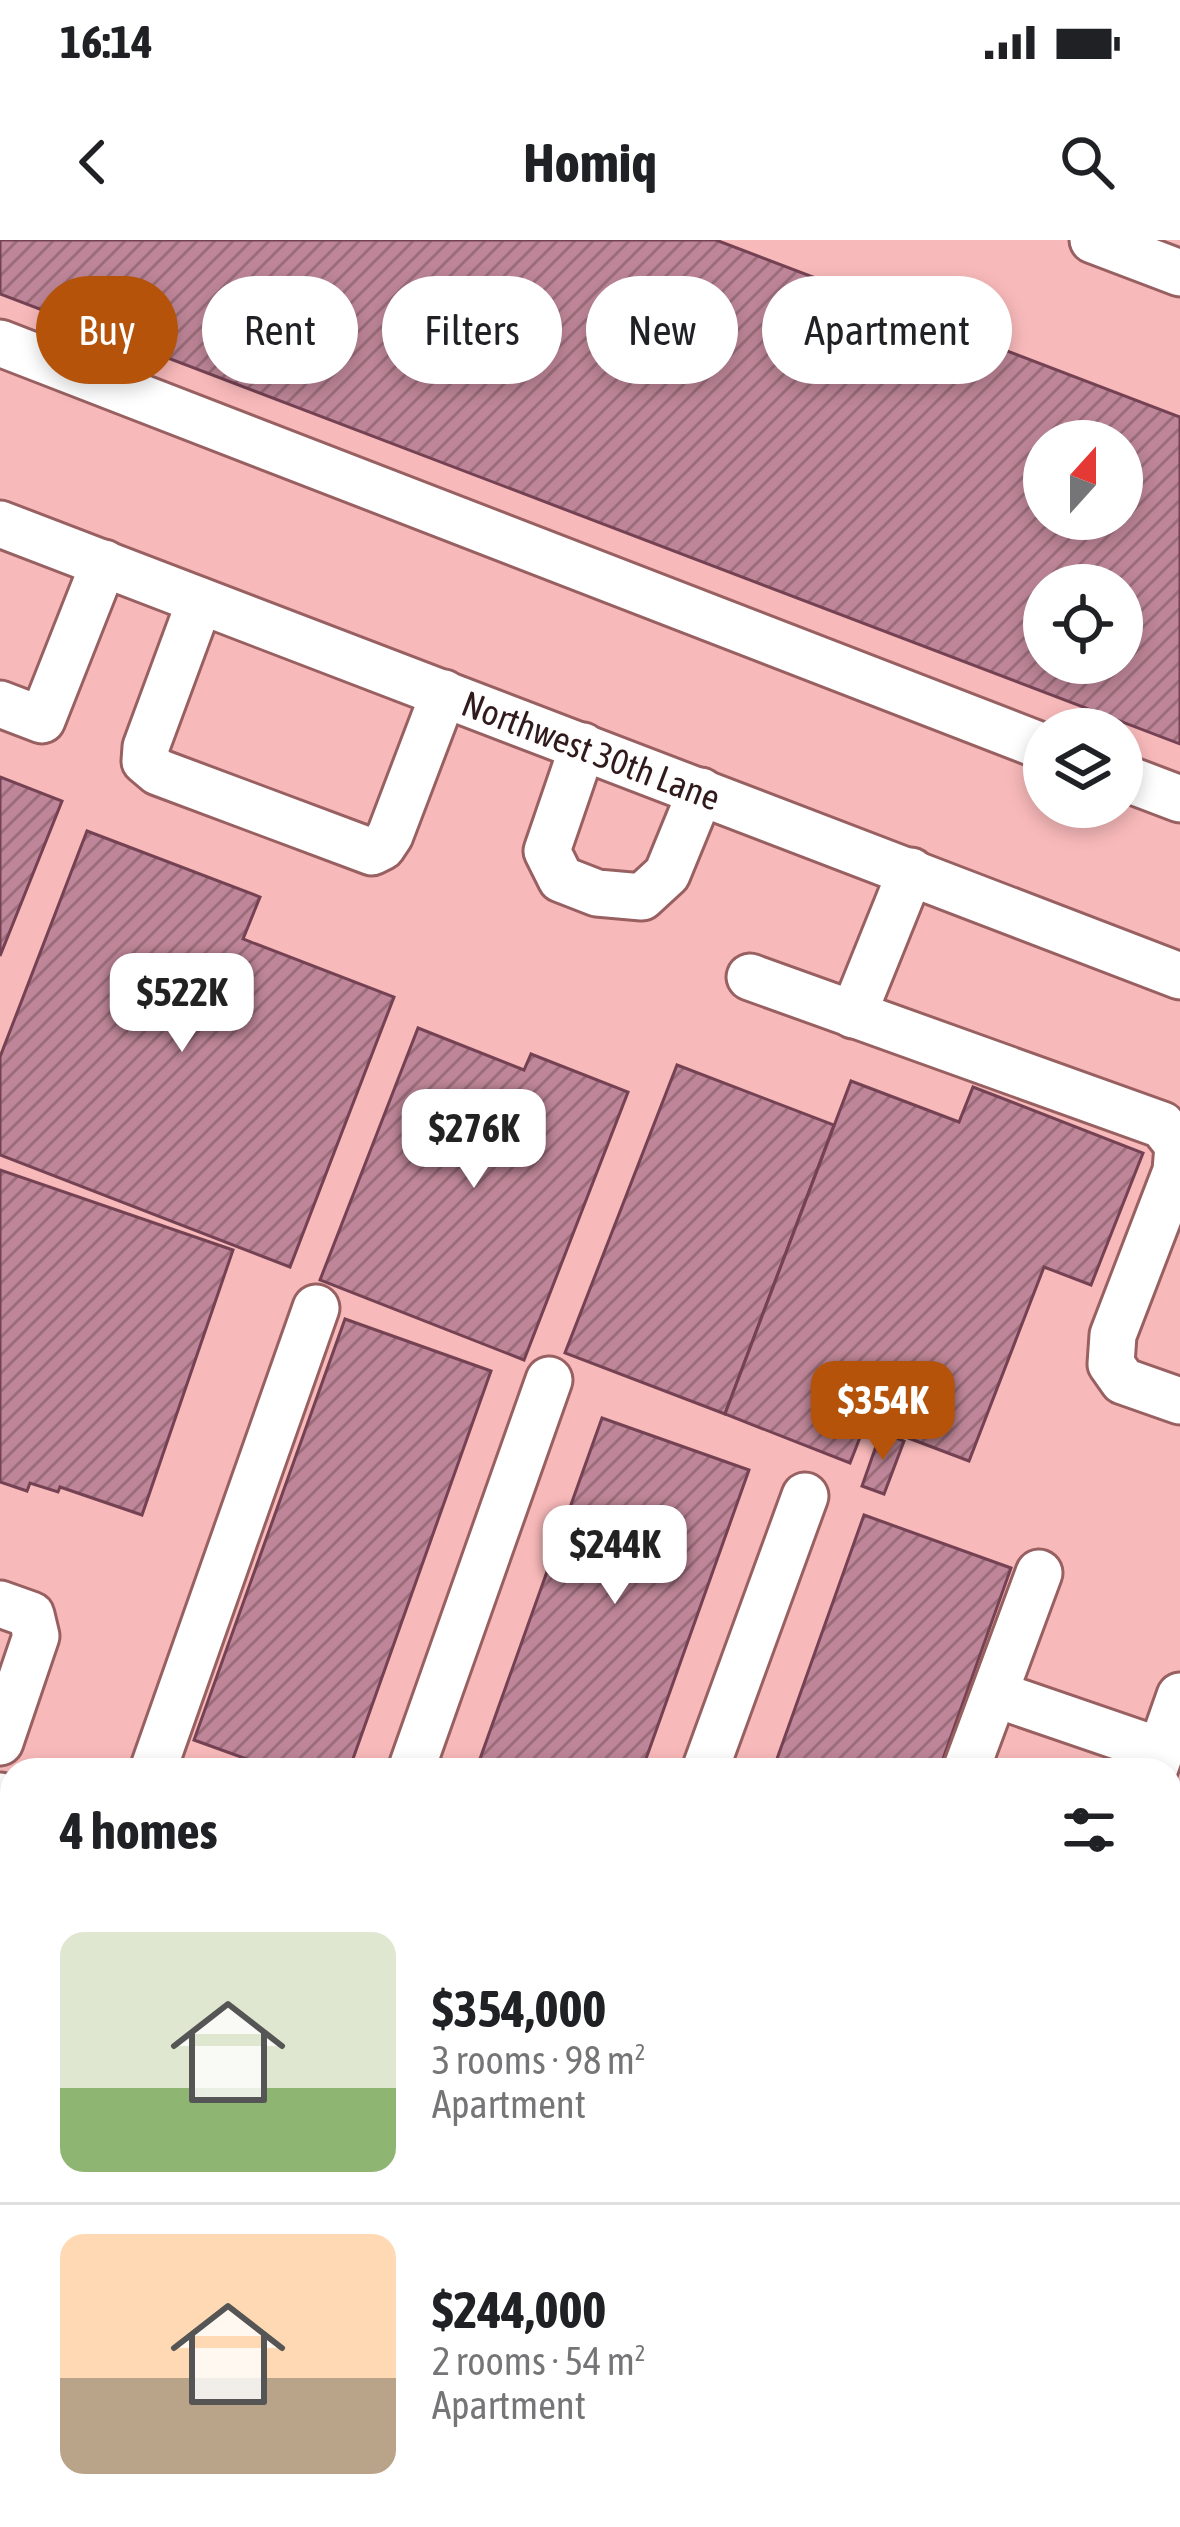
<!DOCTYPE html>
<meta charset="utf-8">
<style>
body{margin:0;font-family:"Asap Condensed",sans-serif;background:#f6f6f6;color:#202124;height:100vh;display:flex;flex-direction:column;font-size:45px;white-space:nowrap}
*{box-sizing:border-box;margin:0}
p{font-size:39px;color:#757577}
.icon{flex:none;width:66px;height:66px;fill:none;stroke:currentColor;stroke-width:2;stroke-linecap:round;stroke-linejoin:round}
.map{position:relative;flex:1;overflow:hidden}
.details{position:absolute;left:0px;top:1518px;width:1182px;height:771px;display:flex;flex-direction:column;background:#fff;border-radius:36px 36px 0 0;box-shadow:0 6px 18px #0003}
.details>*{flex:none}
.top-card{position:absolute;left:36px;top:36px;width:1110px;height:108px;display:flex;gap:24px}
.needle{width:78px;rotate:21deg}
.fabs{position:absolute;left:1023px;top:180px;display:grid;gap:24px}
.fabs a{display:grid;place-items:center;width:120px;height:120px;border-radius:50%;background:#fff;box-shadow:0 6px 18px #0003;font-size:60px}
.price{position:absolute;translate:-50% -102px;padding:0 27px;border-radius:24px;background:#fff;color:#222;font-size:39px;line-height:78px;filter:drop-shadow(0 3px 6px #0008)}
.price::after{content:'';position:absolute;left:50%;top:72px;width:36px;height:27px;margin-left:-18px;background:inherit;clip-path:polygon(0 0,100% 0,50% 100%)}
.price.selected{background:#b45309;color:#fff}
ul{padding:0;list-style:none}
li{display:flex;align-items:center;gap:36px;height:300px;padding:0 60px}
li+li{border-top:3px solid #e0e0e0}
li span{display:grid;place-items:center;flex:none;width:336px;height:240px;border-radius:24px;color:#555}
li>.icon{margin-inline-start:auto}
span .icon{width:144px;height:144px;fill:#fffc;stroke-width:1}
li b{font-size:51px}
h2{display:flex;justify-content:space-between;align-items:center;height:144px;padding:0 60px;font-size:51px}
.pill{padding:0 42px;border-radius:54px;background:#fff;box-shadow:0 6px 18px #0003;font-size:42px;line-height:108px}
.pill.selected{background:#b45309;color:#fff}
.status{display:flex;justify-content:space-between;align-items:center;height:84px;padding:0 60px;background:#fff;direction:ltr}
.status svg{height:33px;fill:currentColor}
header{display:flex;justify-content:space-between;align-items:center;height:156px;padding:0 60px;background:#fff;font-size:54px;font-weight:700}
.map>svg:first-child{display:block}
.building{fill:url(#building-hatch);stroke:#744253;stroke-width:3;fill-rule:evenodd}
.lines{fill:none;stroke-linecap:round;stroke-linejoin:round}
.minor-casing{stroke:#986061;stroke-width:51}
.minor{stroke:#fff;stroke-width:45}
.labels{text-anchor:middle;stroke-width:12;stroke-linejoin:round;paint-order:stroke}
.street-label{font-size:36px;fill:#311a1b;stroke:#fbe7e7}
</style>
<div class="status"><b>16:14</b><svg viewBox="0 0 49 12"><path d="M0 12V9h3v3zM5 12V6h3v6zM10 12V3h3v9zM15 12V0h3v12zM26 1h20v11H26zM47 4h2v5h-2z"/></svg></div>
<header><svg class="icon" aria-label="back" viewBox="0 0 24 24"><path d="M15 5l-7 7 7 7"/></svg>Homiq<svg class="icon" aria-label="search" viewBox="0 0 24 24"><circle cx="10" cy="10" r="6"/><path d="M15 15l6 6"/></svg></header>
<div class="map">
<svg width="1180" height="2287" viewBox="0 0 1180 2287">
<defs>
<pattern id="building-hatch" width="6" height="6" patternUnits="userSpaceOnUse" patternTransform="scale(3)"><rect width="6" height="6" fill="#be8698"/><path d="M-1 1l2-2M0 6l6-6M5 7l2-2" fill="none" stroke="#9b6d7b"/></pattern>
</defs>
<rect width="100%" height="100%" fill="#f8b9ba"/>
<g class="building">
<path d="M0 0H716L1180 177V504L0 54ZM1044 201H1122V279H1044ZM1044 345H1122V423H1044Z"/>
<path d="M0 537 62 561 0 716Z"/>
<path d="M87 591 260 657 243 699 394 757 290 1027 0 915V817Z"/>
<path d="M418 788 524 830 531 814 628 852 524 1120 320 1040Z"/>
<path d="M677 825 834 885 725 1174 565 1113Z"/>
<path d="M851 841 959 882 973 847 1143 913 1091 1045 1044 1027 969 1221 866 1182 850 1223 725 1174Z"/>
<path d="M0 930 233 1010 142 1275 60 1247 58 1252 30 1243 27 1251 0 1242Z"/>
<path d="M345 1079 491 1131 349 1530H277L194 1500Z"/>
<path d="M602 1178 749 1230 642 1530H476Z"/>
<path d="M881 1192 904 1201 884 1254 862 1246Z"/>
<path d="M864 1275 1011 1328 939 1530H773Z"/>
<path d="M0 1852 12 1857V2128L0 2124Z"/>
<path d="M0 2199 12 2203V2277H189L185 2287H0Z"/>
<path d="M246 2277H537L534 2287H274Z"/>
<path d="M574 2277H760L756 2287H571Z"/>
</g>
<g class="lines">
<defs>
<g id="minor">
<path d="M1093 0 1180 33"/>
<path d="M0 103 1044 507"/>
<path id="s1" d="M0 284 1180 736"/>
<path d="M200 361 146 507 145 521 158 532 372 612 382 607 390 595 444 453"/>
<path d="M0 464 42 480 104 323"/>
<path d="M583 506 547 611 561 639 597 653 642 657 667 634 701 551"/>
<path d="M1122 537 1180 559"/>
<path d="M750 737 1162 885 1178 905 1176 931 1113 1095 1111 1124 1123 1141 1180 1161"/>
<path d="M853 775 911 631"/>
<path d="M0 1364 31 1375 36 1396 0 1502"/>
<path d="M995 1454 1161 1511"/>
<path d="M153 1530 316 1068"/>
<path d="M411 1530 549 1140"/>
<path d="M705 1530 805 1256"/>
<path d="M966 1530 1039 1333"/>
<path d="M1154 1530 1180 1456"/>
<path d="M0 1556 12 1560"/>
<path d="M0 1722 12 1726"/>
<path d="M1170 1963 1180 1965"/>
<path d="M0 2145 12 2149"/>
<path d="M778 2285 783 2287"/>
<path d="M1008 2287 1011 2277"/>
</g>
</defs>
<use href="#minor" class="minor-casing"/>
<use href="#minor" class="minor"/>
</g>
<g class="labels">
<g class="street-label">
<text dy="13" stroke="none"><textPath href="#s1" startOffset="633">Northwest 30th Lane</textPath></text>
</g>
</g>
</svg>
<div class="fabs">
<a><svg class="needle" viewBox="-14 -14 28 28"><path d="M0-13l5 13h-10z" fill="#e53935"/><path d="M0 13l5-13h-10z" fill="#757577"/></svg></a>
<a><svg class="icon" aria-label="locate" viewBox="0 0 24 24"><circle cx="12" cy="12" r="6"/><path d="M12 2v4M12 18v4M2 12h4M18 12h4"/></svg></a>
<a><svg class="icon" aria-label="layers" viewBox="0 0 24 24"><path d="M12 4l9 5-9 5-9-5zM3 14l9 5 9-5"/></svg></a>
</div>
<b class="price" style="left:182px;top:815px">$522K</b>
<b class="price" style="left:474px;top:951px">$276K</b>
<b class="price selected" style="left:883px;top:1223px">$354K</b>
<b class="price" style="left:615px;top:1367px">$244K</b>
<div class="top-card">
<a class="pill selected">Buy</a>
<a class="pill">Rent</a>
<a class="pill">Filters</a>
<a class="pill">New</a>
<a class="pill">Apartment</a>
</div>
<section class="details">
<h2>4 homes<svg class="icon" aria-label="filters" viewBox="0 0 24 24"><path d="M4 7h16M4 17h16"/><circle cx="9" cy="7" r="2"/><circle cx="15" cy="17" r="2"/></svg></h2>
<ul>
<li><span style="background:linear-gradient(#dfe7d0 65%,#8fb573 0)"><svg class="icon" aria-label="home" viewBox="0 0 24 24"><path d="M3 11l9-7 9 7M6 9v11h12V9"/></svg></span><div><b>$354,000</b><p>3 rooms · 98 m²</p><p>Apartment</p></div></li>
<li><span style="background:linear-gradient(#ffd9b3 60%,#b9a48a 0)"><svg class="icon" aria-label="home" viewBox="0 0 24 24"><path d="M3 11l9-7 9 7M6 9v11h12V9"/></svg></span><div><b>$244,000</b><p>2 rooms · 54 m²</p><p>Apartment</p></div></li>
</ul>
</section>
</div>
